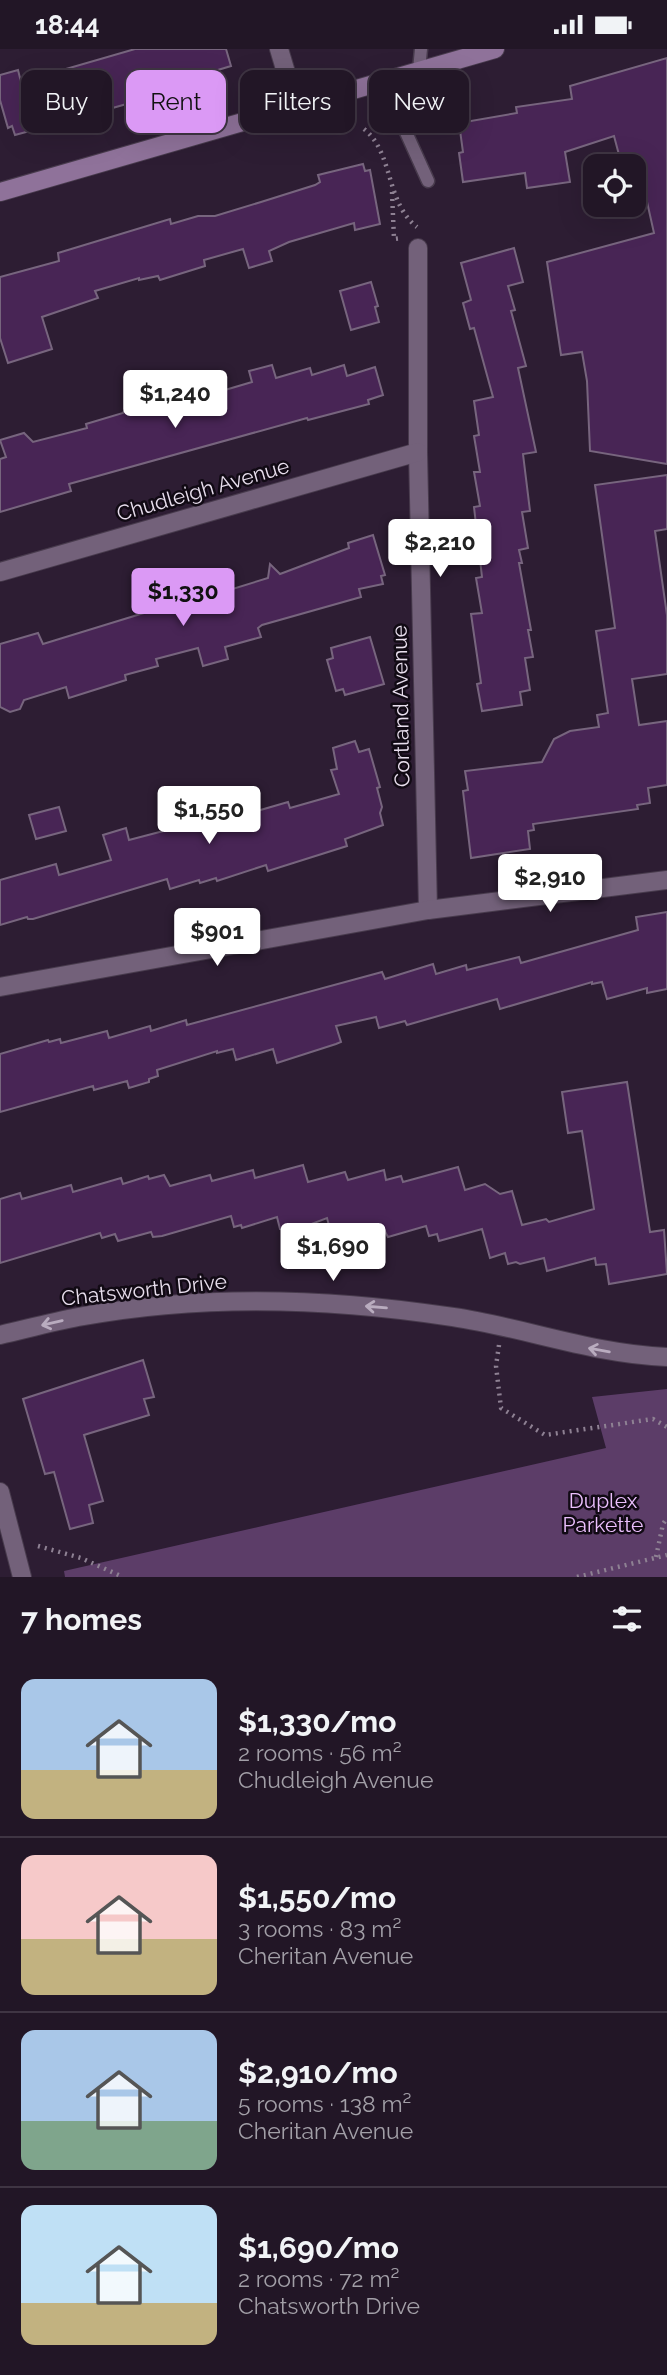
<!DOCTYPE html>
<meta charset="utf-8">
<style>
body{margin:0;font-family:Raleway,sans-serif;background:#2e2332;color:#f1f3f6;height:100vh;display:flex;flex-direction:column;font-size:26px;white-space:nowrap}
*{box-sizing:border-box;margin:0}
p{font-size:23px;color:#a29fa7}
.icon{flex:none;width:38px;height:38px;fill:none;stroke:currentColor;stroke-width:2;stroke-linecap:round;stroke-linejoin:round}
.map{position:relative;height:1528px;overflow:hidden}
.drawer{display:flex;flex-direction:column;background:#221626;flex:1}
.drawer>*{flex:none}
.top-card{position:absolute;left:21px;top:21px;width:626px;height:63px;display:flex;gap:14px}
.controls{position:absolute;left:583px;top:105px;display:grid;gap:14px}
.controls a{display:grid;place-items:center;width:63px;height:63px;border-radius:14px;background:#221626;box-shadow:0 7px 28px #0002,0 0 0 2px #3f3543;font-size:35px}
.price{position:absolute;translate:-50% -60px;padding:0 16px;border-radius:7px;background:#fff;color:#222;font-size:23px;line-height:46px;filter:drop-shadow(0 2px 4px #0008)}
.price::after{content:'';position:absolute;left:50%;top:42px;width:21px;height:16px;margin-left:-10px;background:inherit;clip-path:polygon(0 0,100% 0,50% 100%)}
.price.current{background:#db99f5;color:#111}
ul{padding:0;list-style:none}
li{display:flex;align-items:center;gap:21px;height:175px;padding:0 21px}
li+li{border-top:2px solid #3f3543}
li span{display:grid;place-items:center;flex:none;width:196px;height:140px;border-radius:14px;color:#555}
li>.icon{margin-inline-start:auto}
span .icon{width:84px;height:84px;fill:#fffc;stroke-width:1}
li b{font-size:30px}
h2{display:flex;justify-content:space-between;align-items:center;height:84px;padding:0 21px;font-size:30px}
.tag{padding:0 24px;border-radius:14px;background:#221626;box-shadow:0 7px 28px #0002,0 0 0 2px #3f3543;font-size:24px;line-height:63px}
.tag.current{background:#db99f5;color:#111}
.status{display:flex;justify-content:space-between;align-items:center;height:49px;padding:0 35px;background:#221626;direction:ltr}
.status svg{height:19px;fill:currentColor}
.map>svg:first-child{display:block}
.green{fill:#5c3d68}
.building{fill:#482555;stroke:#77657e;stroke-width:2}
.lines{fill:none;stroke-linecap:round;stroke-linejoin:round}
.service-casing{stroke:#483b4d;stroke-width:15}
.minor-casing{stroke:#483b4d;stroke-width:20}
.secondary-casing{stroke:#483b4d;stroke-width:20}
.path{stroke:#8e8193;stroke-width:4.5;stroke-dasharray:2 5;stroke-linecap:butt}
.service{stroke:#73617a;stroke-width:12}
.minor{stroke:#73617a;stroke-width:18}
.secondary{stroke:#8f729a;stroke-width:18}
.oneway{stroke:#b9acbf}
.labels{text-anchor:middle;stroke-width:5;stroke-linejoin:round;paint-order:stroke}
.street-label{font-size:21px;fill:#e8deed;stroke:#110a14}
.park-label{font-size:21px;fill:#ebbffd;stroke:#110a14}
</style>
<div class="status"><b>18:44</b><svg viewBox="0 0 49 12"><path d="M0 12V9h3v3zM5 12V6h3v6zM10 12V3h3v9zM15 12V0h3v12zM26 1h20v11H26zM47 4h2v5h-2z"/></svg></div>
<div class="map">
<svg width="667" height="1528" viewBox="0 0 667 1528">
<rect width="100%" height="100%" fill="#2d1d33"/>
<path class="green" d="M667 1340V1528H65L64 1522 606 1399 592 1348Z"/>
<g class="building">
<path d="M135 0H226L231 17 155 40 129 50 130 54 74 70 15 86 12 77 8 79 0 51V26L18 21 21 33Z"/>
<path d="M667 9V415L590 402 587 332 582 303 561 306 547 213 654 184 639 117H622L614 87 565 103 570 133 527 139 525 124 463 133 459 104 463 103 459 74 517 64 516 58 572 50 570 37Z"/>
<path d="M363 115 365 122 370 121 380 175 355 181 354 174 289 193 269 202 272 212 249 219 243 200 204 211 205 217 160 231 158 227 139 231V229L95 242 98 249 42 268 52 300 8 314 0 289V228L59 212 58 204 170 170 171 175 198 167H215L261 153 315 136 320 133 318 126Z"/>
<path d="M514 199 523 233 508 237 515 261 511 262 526 317 518 319 536 403 523 405 530 462 522 463 528 499 519 501 522 514H519L531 581H528L533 608 525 609 530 641 520 643 522 656 482 662 477 635 481 634 471 565 482 564 476 529 482 528 474 458 480 457 474 423H480L474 387 479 386 474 352 493 348 474 279 470 280 463 254 471 251 461 214Z"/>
<path d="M371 233 378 257 375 258 379 273 351 281 340 242Z"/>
<path d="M272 316 276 329 310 319 312 326 344 316 347 327 375 318 383 346 368 351 369 355 308 371 307 369 69 435 71 442 0 463V410L6 408 0 391 24 384 33 393 87 379 86 375 123 364 131 349 145 363 208 346 252 333 249 322Z"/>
<path d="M667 426V480L655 482 667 566V625L632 630 639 676 667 672V736L648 739 650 754 637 756 638 760 533 775 534 781 528 782 530 800 471 809 463 742 468 741 465 722 542 713 554 690 570 682 599 678 597 666 608 664 596 582 615 579 595 436Z"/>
<path d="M373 486 385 526 381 527 383 535 359 540 361 548 262 576 258 579 261 588 225 598 228 610 203 617 198 599 156 610 158 617 125 626 126 631 91 642 69 649 66 638 24 651 20 660 10 663 0 658V595L38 584 43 595 183 552 212 544 213 546 268 529 270 515 280 525 349 499 348 494Z"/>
<path d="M370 588 384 635 345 646 343 640 336 642 327 611 333 609 331 599Z"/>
<path d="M355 692 359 703 369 700 380 738 377 739 382 758 380 764 383 776 345 790 347 797 268 822 266 816 217 832 216 829 200 834 199 831 170 840 167 830 33 870H28L27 868 0 876V831L56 815 59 826 111 811 103 786 126 779 129 791 171 780 168 771 193 764 196 774 231 764 233 769 288 753 290 759 339 745 331 721 337 720 333 699Z"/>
<path d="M59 758 66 782 36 790 29 766Z"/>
<path d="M667 863V940L647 944V939L607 950 602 933 592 935V933L500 960 497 950 407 976 405 972 379 979 376 968 336 977 341 993 336 995 277 1014 273 1000 236 1011 233 1000 217 1004V1002L157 1021 158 1027 149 1030V1033L129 1039 127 1032 94 1041 93 1037 0 1063V1005L48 991 49 993 60 990 61 994 107 982 109 989 150 977 151 982 186 971 187 976 382 923 385 930 433 915 436 925 466 916 467 921 519 908 521 914 638 881 636 868Z"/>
<path d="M627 1033 650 1183 664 1181 667 1225 609 1235 606 1215 596 1216 595 1209 547 1222 544 1209 520 1215 516 1213 508 1215 505 1204 490 1209 482 1180 439 1192 437 1185 429 1187 426 1177 388 1188 382 1177 332 1188 327 1169 301 1179 280 1180 277 1168 242 1179 241 1176 234 1178 231 1167 162 1187 153 1188 151 1183 118 1192 115 1185 102 1189 100 1184 0 1214V1150L20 1144 22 1150 71 1136 73 1143 121 1129 123 1135 148 1127 149 1130 164 1126 170 1137 210 1126 212 1132 253 1121 255 1129 303 1116 308 1133 345 1123 348 1131 384 1121 386 1131 401 1127 403 1133 458 1118 465 1141 485 1135 500 1145 512 1142 522 1176 546 1170 549 1173 594 1160 582 1082 568 1084 562 1043Z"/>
<path d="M143 1311 154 1348 144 1350 149 1366 84 1386 103 1452 89 1456 93 1474 70 1480 54 1423 45 1425 23 1350Z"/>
</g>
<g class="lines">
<defs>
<path id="service" d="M421 0 419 21 400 70 428 132"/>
<g id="minor">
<path d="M279 0 296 57"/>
<path d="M418 199V403L428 861"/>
<path d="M0 523 418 403"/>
<path d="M0 938 428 861 667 831"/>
<path d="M0 1286C26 1280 52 1273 78 1268 201 1245 330 1249 453 1268 526 1279 593 1305 667 1308"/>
<path d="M0 1443 22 1528"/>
</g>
<path id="secondary" d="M0 143 495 0"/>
</defs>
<use href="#service" class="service-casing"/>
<use href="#minor" class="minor-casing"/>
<use href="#secondary" class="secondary-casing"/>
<g class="path">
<path d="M364 80C394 104 385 153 417 178"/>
<path d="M392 143 394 190 402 189"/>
<path d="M499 1296 496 1317 501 1359 545 1386 653 1370 667 1378"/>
<path d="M38 1497 81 1509 123 1528"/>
<path d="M656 1508 663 1475 667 1469"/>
<path d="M577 1528 667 1506"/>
</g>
<use href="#service" class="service"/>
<use href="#minor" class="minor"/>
<use href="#secondary" class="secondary"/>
</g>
<defs><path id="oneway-shaft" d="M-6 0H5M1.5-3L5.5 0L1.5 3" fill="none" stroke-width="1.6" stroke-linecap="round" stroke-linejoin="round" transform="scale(1.75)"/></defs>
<g class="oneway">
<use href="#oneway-shaft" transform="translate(376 1258) rotate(-175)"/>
<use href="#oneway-shaft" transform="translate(52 1274) rotate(167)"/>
<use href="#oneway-shaft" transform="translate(599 1301) rotate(-170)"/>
</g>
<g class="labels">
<g class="street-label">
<text transform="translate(203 441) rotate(-16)" y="7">Chudleigh Avenue</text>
<text transform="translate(401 657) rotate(-91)" y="7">Cortland Avenue</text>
<text transform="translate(144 1241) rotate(-6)" y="7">Chatsworth Drive</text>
</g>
<g class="park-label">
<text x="603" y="1459">Duplex<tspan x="603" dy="24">Parkette</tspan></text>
</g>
</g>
</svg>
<div class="controls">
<a><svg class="icon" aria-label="locate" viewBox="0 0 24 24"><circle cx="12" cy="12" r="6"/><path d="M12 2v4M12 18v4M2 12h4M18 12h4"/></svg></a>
</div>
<b class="price" style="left:175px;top:381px">$1,240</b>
<b class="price" style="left:440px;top:530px">$2,210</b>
<b class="price current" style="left:183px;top:579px">$1,330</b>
<b class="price" style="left:209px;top:797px">$1,550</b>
<b class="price" style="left:550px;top:865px">$2,910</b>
<b class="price" style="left:217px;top:919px">$901</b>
<b class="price" style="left:333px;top:1234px">$1,690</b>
<div class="top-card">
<a class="tag">Buy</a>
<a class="tag current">Rent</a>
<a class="tag">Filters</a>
<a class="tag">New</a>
</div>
</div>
<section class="drawer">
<h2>7 homes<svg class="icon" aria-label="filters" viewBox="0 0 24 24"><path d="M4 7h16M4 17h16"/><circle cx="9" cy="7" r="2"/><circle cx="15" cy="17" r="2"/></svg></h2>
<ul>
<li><span style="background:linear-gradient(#a9c7e8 65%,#c2b280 0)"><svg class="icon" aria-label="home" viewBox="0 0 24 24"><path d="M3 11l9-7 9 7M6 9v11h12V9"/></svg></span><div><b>$1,330/mo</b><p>2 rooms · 56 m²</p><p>Chudleigh Avenue</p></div></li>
<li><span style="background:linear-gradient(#f6c9c9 60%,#c2b280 0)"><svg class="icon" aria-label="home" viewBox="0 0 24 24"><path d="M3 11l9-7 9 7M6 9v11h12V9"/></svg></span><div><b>$1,550/mo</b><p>3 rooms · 83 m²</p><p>Cheritan Avenue</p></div></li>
<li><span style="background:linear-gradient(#a9c7e8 65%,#7fa58c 0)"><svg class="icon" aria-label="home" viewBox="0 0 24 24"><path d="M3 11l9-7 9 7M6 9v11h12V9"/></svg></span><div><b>$2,910/mo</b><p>5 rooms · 138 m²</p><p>Cheritan Avenue</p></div></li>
<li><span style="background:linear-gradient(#bfe0f5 70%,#c2b280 0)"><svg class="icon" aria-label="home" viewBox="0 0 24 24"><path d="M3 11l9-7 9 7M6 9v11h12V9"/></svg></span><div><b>$1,690/mo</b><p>2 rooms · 72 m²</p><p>Chatsworth Drive</p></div></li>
</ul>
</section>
